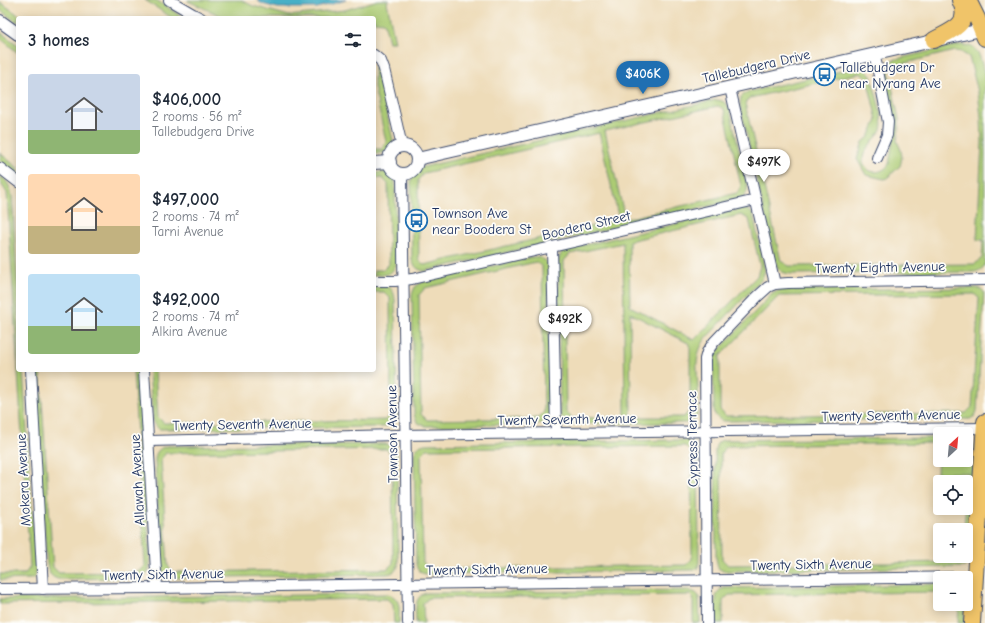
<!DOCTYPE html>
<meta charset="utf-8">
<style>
body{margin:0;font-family:"Comic Neue",sans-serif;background:#f2f2f3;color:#1f2937;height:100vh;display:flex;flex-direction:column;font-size:15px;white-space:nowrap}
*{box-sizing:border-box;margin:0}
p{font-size:13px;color:#747a83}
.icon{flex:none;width:22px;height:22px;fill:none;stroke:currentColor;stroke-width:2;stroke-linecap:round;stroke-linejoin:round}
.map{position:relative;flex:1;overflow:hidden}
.panel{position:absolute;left:16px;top:16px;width:360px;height:356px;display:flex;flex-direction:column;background:#fff;border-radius:4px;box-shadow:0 2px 10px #0003}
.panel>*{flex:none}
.needle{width:26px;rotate:26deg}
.tools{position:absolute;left:933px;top:427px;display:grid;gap:8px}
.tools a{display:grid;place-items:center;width:40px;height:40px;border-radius:4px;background:#fff;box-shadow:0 2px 10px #0003;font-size:20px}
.price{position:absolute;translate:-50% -34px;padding:0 9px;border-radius:14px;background:#fff;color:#222;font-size:13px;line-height:26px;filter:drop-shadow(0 1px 2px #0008)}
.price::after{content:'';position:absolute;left:50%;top:24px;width:12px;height:9px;margin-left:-6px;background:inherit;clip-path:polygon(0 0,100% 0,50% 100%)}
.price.active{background:#1f6fb2;color:#fff}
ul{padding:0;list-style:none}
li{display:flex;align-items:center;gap:12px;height:100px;padding:0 12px}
li span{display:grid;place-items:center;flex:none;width:112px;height:80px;border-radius:4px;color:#555}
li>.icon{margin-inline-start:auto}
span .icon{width:48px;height:48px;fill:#fffc;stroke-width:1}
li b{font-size:17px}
h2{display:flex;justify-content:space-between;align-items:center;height:48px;padding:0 12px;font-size:17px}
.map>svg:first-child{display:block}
.green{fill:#accb73;stroke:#647d68;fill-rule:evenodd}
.water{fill:#47b0c6;stroke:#317092}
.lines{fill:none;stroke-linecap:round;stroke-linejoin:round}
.minor-casing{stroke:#3b496c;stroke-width:12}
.tertiary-casing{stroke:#3b496c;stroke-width:14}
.trunk-casing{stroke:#3b496c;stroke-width:18}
.minor{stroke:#fff;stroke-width:10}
.tertiary{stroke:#fff;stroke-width:12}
.trunk{stroke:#f0c469;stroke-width:16}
.labels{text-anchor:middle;stroke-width:3.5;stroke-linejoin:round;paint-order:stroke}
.street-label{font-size:14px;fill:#1b2f5e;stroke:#fdfcf7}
.poi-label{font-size:14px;fill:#1b2f5e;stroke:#fdfcf7;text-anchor:start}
</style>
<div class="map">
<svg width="985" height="623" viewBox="0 0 985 623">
<rect width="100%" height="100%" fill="#fdfcf7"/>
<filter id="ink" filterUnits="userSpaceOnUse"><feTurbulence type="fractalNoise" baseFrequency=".025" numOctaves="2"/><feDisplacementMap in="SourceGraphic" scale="8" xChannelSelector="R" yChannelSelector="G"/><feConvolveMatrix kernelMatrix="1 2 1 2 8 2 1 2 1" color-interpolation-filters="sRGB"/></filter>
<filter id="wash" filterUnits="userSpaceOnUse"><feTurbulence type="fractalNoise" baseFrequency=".012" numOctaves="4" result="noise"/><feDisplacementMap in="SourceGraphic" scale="16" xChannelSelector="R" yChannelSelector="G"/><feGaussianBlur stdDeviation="0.9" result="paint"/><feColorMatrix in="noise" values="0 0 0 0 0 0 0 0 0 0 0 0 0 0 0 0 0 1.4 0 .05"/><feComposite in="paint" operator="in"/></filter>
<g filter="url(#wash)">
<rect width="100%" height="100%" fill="#eedcb9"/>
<g class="green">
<path d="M145 0H156L184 18H172Z"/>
<path d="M188 0H241L253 6 289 16 345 10 378 0H389L387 2 395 42H389L384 22 374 21V18H226L188 1Z"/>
<path d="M0 2 20 16 23 18H18V23L0 10Z"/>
<path d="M0 32 18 45V53L0 38Z"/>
<path d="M959 45C981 44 980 59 985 76V265C982 270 977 272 972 272L792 274C781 273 778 271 775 260L740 105 741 97 747 92 859 67C866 67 868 71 871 76 874 88 885 120 881 130 877 139 863 148 863 159 862 174 882 176 889 164L895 128 893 117 884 77C883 66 886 62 896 59ZM955 51 961 52 969 57 978 92 981 117 982 142 977 240H983L982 258 975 264 789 266 781 261 745 103 750 98 860 73 867 78 877 120 869 137 863 142 857 159 866 175 884 179 887 178 900 166 901 162 902 157 901 150 897 141 899 128V119L889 73 893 66Z"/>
<path d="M374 67 378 76 393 140C392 152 384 153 374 154V149H382L386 142 374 87Z"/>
<path d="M716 100C724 100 727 104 730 110L747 185C748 192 746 196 740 199L425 271C418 270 414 267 412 260L411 181C413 174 415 170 423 167ZM718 106 724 109 741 186 737 193 625 219 605 131ZM599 133 619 220 424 265 419 260 418 180 424 173Z"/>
<path d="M0 153 18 168V175L0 161Z"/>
<path d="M389 172 393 174 395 178 396 264C392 276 385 275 374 275V270H383L389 264 388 184 382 178 374 179V173Z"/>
<path d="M0 175C8 182 9 185 12 195L18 293V370H23L36 571C36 576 35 578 30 579L0 580V574H25L30 567 7 193 0 182Z"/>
<path d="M741 209 748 210 753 214 765 270 762 279 709 335C701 343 698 352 697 363 696 375 702 411 695 419 693 422 690 422 686 423L572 424C565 423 562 420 560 414L558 265 559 258 562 252 571 248ZM741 215 749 219 760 266 757 276 694 340 630 306 629 241ZM623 243 625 417 572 418 566 412 564 261 570 254ZM630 313 690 344V410L684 417H631Z"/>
<path d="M533 257C540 256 545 259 548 266L550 413C548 421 544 423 536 424L426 426C417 424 415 421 414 412L412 294 415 287 422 282ZM536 262 542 267 544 412 538 418 427 420 421 414 419 295 425 288Z"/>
<path d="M374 287C388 287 393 284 395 300L397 416C395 424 390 426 382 427L164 429H159L156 426 153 421 149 370H155L158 417 164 423 385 420 391 414 390 298 384 292H374Z"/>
<path d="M975 288C980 288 983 289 984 293L977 411 975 416 970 419 725 421C717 420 714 415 714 408L713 364 714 358 717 352 772 294 780 290ZM974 294 979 298 972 407 966 413 726 416 720 410V356L779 296Z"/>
<path d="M34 370H40L53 567 59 573 139 572 145 566 133 370H138L150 560C150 569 149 575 140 578L58 579C46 576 47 564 46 554Z"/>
<path d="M940 438V460H966V438L970 440 974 446 968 564 964 567 728 571H723L718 568 716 558 715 450C716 444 718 441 724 440ZM939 443 937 473H968L964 530H966V556H962L956 562 728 565 722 559 721 455C722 450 725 447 730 446Z"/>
<path d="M682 440C692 441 697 444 698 454L699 562 698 568 694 570 426 574C419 573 417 570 416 564L414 455C415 449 419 445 425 444ZM685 446 691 452 692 559 686 565 429 569 423 562 421 455 427 449Z"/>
<path d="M382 444C389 444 395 445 397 453L398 566C396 571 393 573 387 574L172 578C162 574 162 569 161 559L155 462C155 454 157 449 166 446ZM386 449 392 455 393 563 387 569 174 572 168 566 161 459 166 453Z"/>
<path d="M940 584V592L729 595 723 601V623H716C716 616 714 597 718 592 720 589 722 589 725 588Z"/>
<path d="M689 590 696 593 699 596 700 623H693V598L690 595 429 598 423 603 424 623H416C416 612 413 597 426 593Z"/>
<path d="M388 594C402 598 399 610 399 623H394L393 605 387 599 0 604V599Z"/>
<path d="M959 604H965L964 623H958Z"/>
</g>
<path class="water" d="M257 0H346L317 8H278L262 4Z"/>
</g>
<g filter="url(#ink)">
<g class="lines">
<defs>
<g id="minor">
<path d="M169 0 193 14 201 18"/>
<path d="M874 54 877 66 888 122 887 135 877 158"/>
<path d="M374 55 381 61 384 69 402 146"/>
<path d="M730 88 775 284"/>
<path d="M0 168 18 182"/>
<path d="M402 174 408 623"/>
<path d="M552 247 556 433"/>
<path d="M374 281H395L412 279 552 247 756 200"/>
<path d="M31 370 43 589"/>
<path d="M144 370 157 588"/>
<path d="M149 441 397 435 985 428"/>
<path d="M0 589 157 588 399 584 975 577"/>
<path d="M707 623 705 359 707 352 714 342 757 297 768 287 775 284 788 283 985 280"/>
</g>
<g id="tertiary">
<path d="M0 21 18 34"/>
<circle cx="403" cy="160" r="14"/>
<path d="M417 159 985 29"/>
<path d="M374 163 390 162"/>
</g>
<g id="trunk">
<path d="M968 0 977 18 985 38"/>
<path d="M934 40C952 30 972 25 960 0"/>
<path d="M972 623 985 422"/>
</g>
</defs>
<use href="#minor" class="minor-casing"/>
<use href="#tertiary" class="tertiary-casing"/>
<use href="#trunk" class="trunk-casing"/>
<use href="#minor" class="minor"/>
<use href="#tertiary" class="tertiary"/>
<use href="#trunk" class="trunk"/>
</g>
</g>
<defs>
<symbol id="bus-ring" viewBox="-11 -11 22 22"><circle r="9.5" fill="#fdfcf7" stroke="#1f6fb2" stroke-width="1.5"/><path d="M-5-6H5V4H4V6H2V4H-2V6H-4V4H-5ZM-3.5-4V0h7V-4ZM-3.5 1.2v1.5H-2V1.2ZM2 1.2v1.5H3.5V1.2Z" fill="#1f6fb2"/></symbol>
</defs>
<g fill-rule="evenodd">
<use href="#bus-ring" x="812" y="62" width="25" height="25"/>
<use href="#bus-ring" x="404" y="208" width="25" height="25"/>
</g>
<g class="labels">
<g class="street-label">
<text transform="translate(756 66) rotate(-13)" y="5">Tallebudgera Drive</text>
<text transform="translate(586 225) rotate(-13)" y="5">Boodera Street</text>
<text transform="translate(880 267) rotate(-1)" y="5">Twenty Eighth Avenue</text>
<text transform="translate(891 415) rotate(-1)" y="5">Twenty Seventh Avenue</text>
<text transform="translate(567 419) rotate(-1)" y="5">Twenty Seventh Avenue</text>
<text transform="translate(242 424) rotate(-1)" y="5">Twenty Seventh Avenue</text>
<text transform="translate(392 434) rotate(-91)" y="5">Townson Avenue</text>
<text transform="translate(692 439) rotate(-91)" y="5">Cypress Terrace</text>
<text transform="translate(23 480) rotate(-93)" y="5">Mokera Avenue</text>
<text transform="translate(137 480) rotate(-93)" y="5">Allawah Avenue</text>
<text transform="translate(811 564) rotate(-1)" y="5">Twenty Sixth Avenue</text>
<text transform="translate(487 569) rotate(-1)" y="5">Twenty Sixth Avenue</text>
<text transform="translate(163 574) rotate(-1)" y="5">Twenty Sixth Avenue</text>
</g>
<g class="poi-label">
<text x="840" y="72">Tallebudgera Dr<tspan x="840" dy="16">near Nyrang Ave</tspan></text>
<text x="432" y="218">Townson Ave<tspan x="432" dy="16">near Boodera St</tspan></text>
</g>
</g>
</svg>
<div class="tools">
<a><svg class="needle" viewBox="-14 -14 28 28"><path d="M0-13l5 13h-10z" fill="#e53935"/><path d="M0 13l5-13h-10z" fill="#747a83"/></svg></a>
<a><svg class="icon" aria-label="locate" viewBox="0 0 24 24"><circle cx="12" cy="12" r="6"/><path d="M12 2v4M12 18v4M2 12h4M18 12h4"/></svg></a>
<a>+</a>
<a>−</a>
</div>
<b class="price active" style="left:643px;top:95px">$406K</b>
<b class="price" style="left:764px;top:183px">$497K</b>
<b class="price" style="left:565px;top:340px">$492K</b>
<section class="panel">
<h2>3 homes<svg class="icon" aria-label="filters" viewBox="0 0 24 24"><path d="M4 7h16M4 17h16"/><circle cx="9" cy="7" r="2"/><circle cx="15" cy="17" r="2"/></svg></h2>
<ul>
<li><span style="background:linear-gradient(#c9d6e8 70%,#8fb573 0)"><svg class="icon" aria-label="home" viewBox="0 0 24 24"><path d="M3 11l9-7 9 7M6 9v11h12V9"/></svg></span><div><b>$406,000</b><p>2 rooms · 56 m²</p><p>Tallebudgera Drive</p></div></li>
<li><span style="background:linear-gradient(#ffd9b3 65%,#c2b280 0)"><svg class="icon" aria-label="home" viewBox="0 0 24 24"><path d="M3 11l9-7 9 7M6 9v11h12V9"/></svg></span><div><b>$497,000</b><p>2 rooms · 74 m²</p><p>Tarni Avenue</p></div></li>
<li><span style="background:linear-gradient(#bfe0f5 65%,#8fb573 0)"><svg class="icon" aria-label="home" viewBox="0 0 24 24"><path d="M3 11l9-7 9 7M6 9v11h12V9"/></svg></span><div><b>$492,000</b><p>2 rooms · 74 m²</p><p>Alkira Avenue</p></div></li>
</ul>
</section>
</div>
